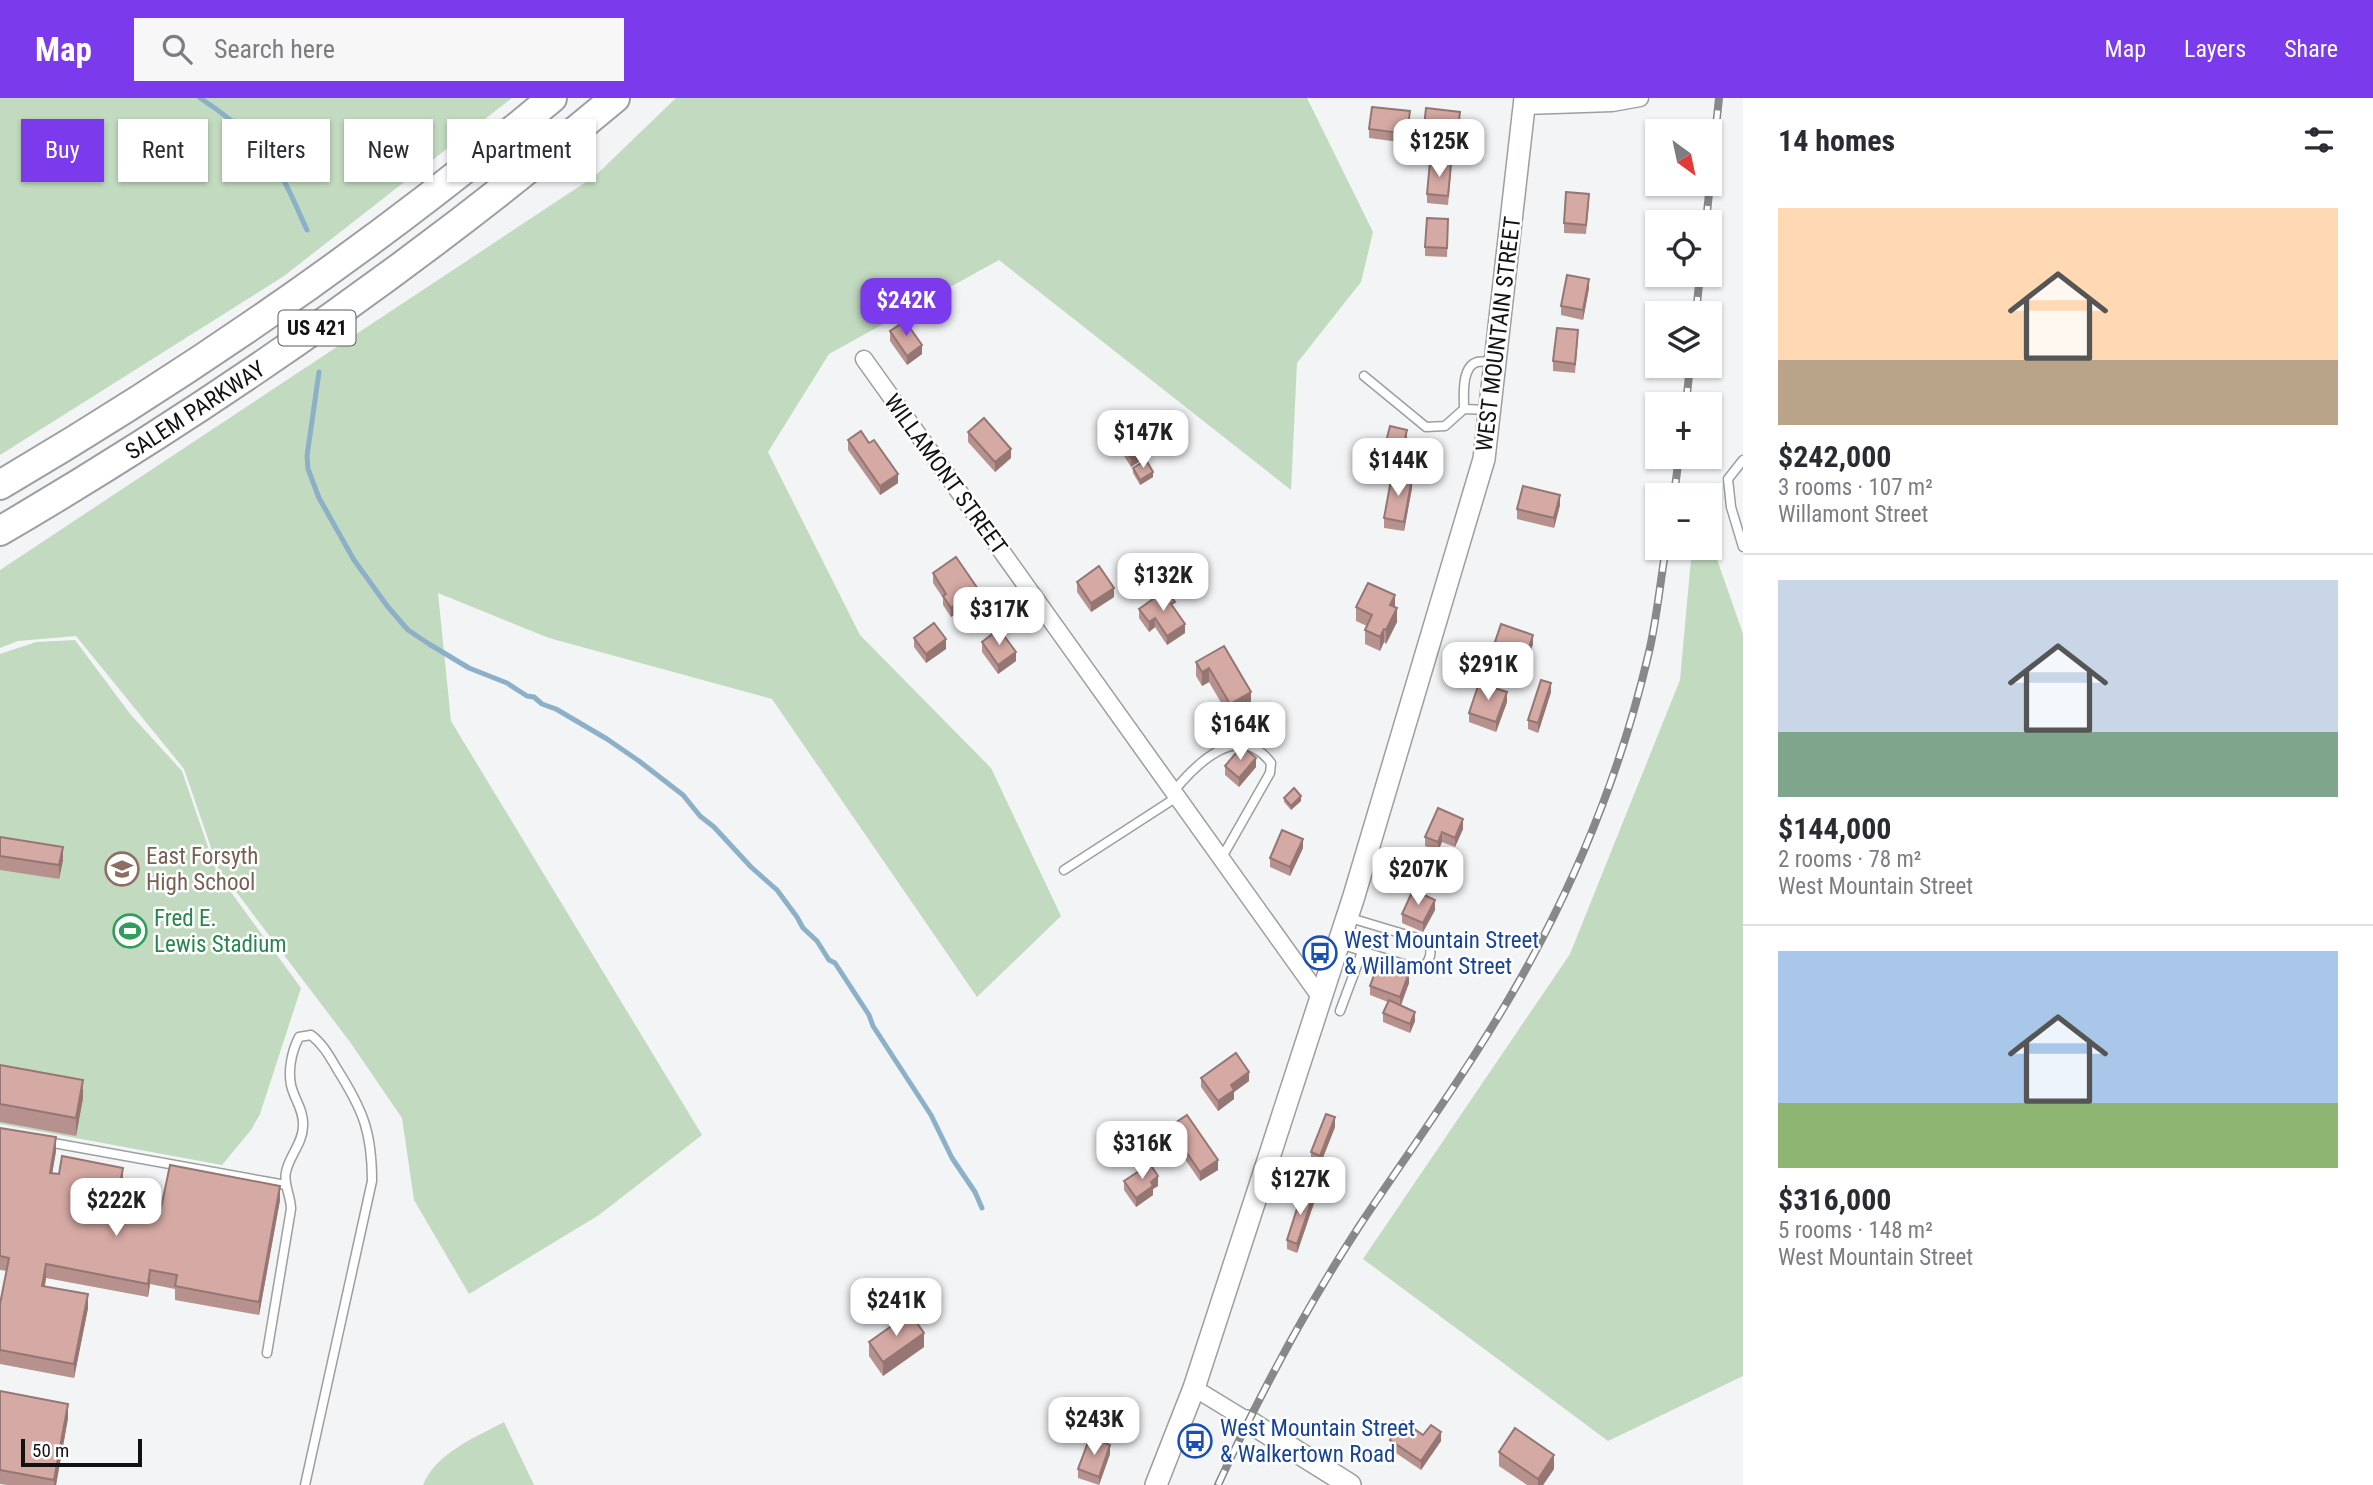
<!DOCTYPE html>
<meta charset="utf-8">
<style>
body{margin:0;font-family:"Roboto Condensed",sans-serif;background:#f7f7f7;color:#2b2b33;height:100vh;display:flex;flex-direction:column;font-size:26px;white-space:nowrap}
*{box-sizing:border-box;margin:0}
p{font-size:23px;color:#7c7c81}
.icon{flex:none;width:38px;height:38px;fill:none;stroke:currentColor;stroke-width:2;stroke-linecap:round;stroke-linejoin:round}
.map{position:relative;flex:1;overflow:hidden}
.drawer{display:flex;flex-direction:column;background:#fff;width:630px}
.drawer>*{flex:none}
.hud{position:absolute;left:21px;top:21px;width:665px;height:63px;display:flex;gap:14px}
.needle{width:46px;rotate:147deg}
.fabs{position:absolute;left:1645px;top:21px;display:grid;gap:14px}
.fabs a{display:grid;place-items:center;width:77px;height:77px;border-radius:0px;background:#fff;box-shadow:0 2px 5px #0004;font-size:35px}
.scale{position:absolute;left:21px;bottom:18px;width:121px;box-sizing:border-box;padding-left:7px;border:4px solid #121213;border-top:0;font-size:19px;line-height:24px;white-space:nowrap;color:#121213;-webkit-text-stroke:5px #fff;paint-order:stroke}
.price{position:absolute;translate:-50% -60px;padding:0 16px;border-radius:14px;background:#fff;color:#222;font-size:23px;line-height:46px;filter:drop-shadow(0 2px 4px #0008)}
.price::after{content:'';position:absolute;left:50%;top:42px;width:21px;height:16px;margin-left:-10px;background:inherit;clip-path:polygon(0 0,100% 0,50% 100%)}
.price.on{background:#7c3aed;color:#fff}
ul{padding:0;list-style:none}
li{display:grid;align-content:center;gap:14px;height:371px;padding:0 35px}
li+li{border-top:2px solid #e1e1e2}
li span{display:grid;place-items:center;height:217px;border-radius:0px;color:#555}
li>.icon{margin-inline-start:auto}
span .icon{width:126px;height:126px;fill:#fffc;stroke-width:1}
li b{font-size:30px}
h2{display:flex;justify-content:space-between;align-items:center;height:84px;padding:0 35px;font-size:30px}
.chip{padding:0 24px;border-radius:0px;background:#fff;box-shadow:0 2px 5px #0004;font-size:24px;line-height:63px}
.chip.on{background:#7c3aed;color:#fff}
header{display:flex;align-items:center;gap:42px;box-sizing:border-box;height:98px;padding:0 35px;background:#7c3aed;color:#fff}
header strong{font-size:33px}
nav{display:flex;gap:38px;margin-inline-start:auto;font-size:24px}
.search{width:490px;height:63px;background:#f7f7f7;display:flex;align-items:center;gap:18px;box-sizing:border-box;padding:0 24px;border-radius:0px;color:#7c7c81;font-size:26px}
main{display:flex;flex:1;min-height:0}
.map>svg:first-child{display:block}
.green{fill:#c2dabf}
.lines{fill:none;stroke-linecap:round;stroke-linejoin:round}
.stream{stroke:#8cb0c8;stroke-width:5}
.lane-casing{stroke:#9d9ea0;stroke-width:11}
.street-casing{stroke:#9d9ea0;stroke-width:19}
.secondary-casing{stroke:#9d9ea0;stroke-width:24}
.highway-casing{stroke:#9d9ea0;stroke-width:32}
.lane{stroke:#fff;stroke-width:8}
.street{stroke:#fff;stroke-width:16}
.secondary{stroke:#fff;stroke-width:21}
.highway{stroke:#fff;stroke-width:28}
.rail-casing{stroke:#88888a;stroke-width:8}
.rail{stroke:#fff;stroke-width:5;stroke-dasharray:16;stroke-linecap:butt}
.wall{fill:#b7918d}
.shaded-wall{fill:#957673}
.building{fill:#d5a9a4;stroke:#957673;stroke-width:2}
.labels{text-anchor:middle;stroke-width:5;stroke-linejoin:round;paint-order:stroke}
.shield{fill:#fff;stroke:#59595a;stroke-width:2}
.shield-label{font-size:21px;font-weight:bold;fill:#121213}
.street-label{font-size:23px;fill:#121213;stroke:#fff}
.education-label{font-size:23px;fill:#785e54;stroke:#fff;text-anchor:start}
.leisure-label{font-size:23px;fill:#27864d;stroke:#fff;text-anchor:start}
.transit-label{font-size:23px;fill:#164399;stroke:#fff;text-anchor:start}
</style>
<header>
<strong>Map</strong>
<div class="search"><svg class="icon" aria-label="search" viewBox="0 0 24 24"><circle cx="10" cy="10" r="6"/><path d="M15 15l6 6"/></svg>Search here</div>
<nav><a>Map</a><a>Layers</a><a>Share</a></nav>
</header>
<main>
<div class="map">
<svg width="1743" height="1387" viewBox="0 0 1743 1387">
<rect width="100%" height="100%" fill="#f3f4f6"/>
<g class="green">
<path d="M0 0H512L284 178 0 357Z"/>
<path d="M676 0H1307L1373 134 1361 184 1297 265 1291 392 999 162 829 256 768 354 860 537 991 670 1061 818 977 899 772 601 549 540 438 495 451 623 702 1037 599 1117 469 1196 414 1102 402 1020 350 944 218 770 184 671 76 538 18 543 0 550V472L595 78Z"/>
<path d="M1710 441 1743 536V1278L1608 1343 1363 1161 1570 856 1680 582 1692 450H1710Z"/>
<path d="M75 542 131 617 182 673 217 775 301 890 260 1016 251 1032 222 1067 0 1026V556L36 544Z"/>
<path d="M504 1324 534 1387H423C436 1355 476 1339 504 1324Z"/>
</g>
<g class="lines">
<g class="stream">
<path d="M200 0C229 19 261 44 279 74 290 92 298 113 307 132"/>
<path d="M319 274 307 358 308 371 319 400 354 462 388 509 408 532 429 546 469 570 507 585 527 598 534 599 542 606 556 611 607 641 639 663 683 697 700 718 714 729 751 769 777 792 797 819 803 830 817 843 829 862 835 865 869 917 873 928 931 1017 952 1060 975 1094 982 1110"/>
</g>
<defs>
<g id="lane">
<path d="M1364 278 1426 329 1445 328 1464 311 1487 312"/>
<path d="M1464 311C1464 298 1461 269 1477 264 1482 263 1490 264 1495 264"/>
<path d="M1743 362 1728 381 1731 409 1743 449"/>
<path d="M1173 694C1196 666 1239 622 1271 665L1270 675 1221 761"/>
<path d="M1064 772 1177 699"/>
<path d="M1340 846 1419 871C1430 866 1434 853 1427 843L1347 819"/>
<path d="M1340 913 1362 854"/>
<path d="M48 1044 286 1087"/>
<path d="M267 1255 291 1111C291 1098 283 1086 286 1074 289 1058 303 1045 303 1028 304 1012 294 1001 291 987 288 971 292 953 299 939L311 937C323 946 330 959 337 971 363 1012 372 1034 372 1083L305 1387"/>
</g>
<g id="street">
<path d="M1525 8 1612 5 1640 0"/>
<path d="M864 261 1321 900"/>
<path d="M1194 1290 1248 1323"/>
</g>
<g id="secondary">
<path d="M1248 1323 1350 1387"/>
<path d="M1156 1387 1194 1290 1354 798 1484 361 1525 0"/>
</g>
<g id="highway">
<path d="M0 387C194 273 380 144 552 0"/>
<path d="M0 433C217 306 422 162 615 0"/>
</g>
</defs>
<use href="#lane" class="lane-casing"/>
<use href="#street" class="street-casing"/>
<use href="#secondary" class="secondary-casing"/>
<use href="#highway" class="highway-casing"/>
<use href="#lane" class="lane"/>
<use href="#street" class="street"/>
<use href="#secondary" class="secondary"/>
<use href="#highway" class="highway"/>
<defs>
<g id="rail">
<path d="M1706 124 1719 0"/>
<path d="M1696 215 1700 177"/>
<path d="M1686 306 1690 268"/>
<path d="M1674 397 1679 359"/>
<path d="M1218 1387C1259 1298 1306 1210 1360 1127 1423 1033 1490 942 1542 841 1589 751 1626 653 1649 554 1657 520 1660 484 1666 450"/>
</g>
</defs>
<use href="#rail" class="rail-casing"/>
<use href="#rail" class="rail"/>
</g>
<g class="wall">
<path d="M1410 22 1407 45 1369 40V31Z"/>
<path d="M1460 23 1456 56 1440 54V49L1423 47V38Z"/>
<path d="M1451 75 1448 107 1427 105V96Z"/>
<path d="M1589 105 1586 136 1564 135V125Z"/>
<path d="M1448 130 1447 159 1425 158V149Z"/>
<path d="M1589 190 1583 222 1561 217V208Z"/>
<path d="M890 233 922 256 907 267 890 243Z"/>
<path d="M1578 241 1575 275 1553 273V263Z"/>
<path d="M968 334 1011 360 995 374 968 344Z"/>
<path d="M1407 341 1400 369 1383 365V356Z"/>
<path d="M848 342 898 385 880 397 848 352Z"/>
<path d="M1121 344 1152 355 1131 369 1121 353Z"/>
<path d="M1133 370 1153 379 1140 387 1133 375Z"/>
<path d="M1412 390 1404 433 1384 430V420Z"/>
<path d="M1560 407 1554 430 1517 421V411Z"/>
<path d="M933 475 978 501 951 519 943 507V500L933 485Z"/>
<path d="M1077 484 1114 499 1091 514 1077 494Z"/>
<path d="M1356 509H1395L1397 524 1386 546 1384 544 1380 553 1365 546V532L1367 528 1356 523Z"/>
<path d="M1139 511H1175L1185 535 1167 547 1155 529 1149 534 1139 520Z"/>
<path d="M914 540 946 551 926 565 914 549Z"/>
<path d="M982 544 1016 563 998 576 982 554Z"/>
<path d="M1495 544 1533 546 1527 564 1495 553Z"/>
<path d="M1224 548 1251 607 1230 620 1209 584 1202 588 1196 578V564Z"/>
<path d="M1551 594 1538 635 1528 631V622Z"/>
<path d="M1507 604 1496 634 1469 624V615Z"/>
<path d="M1245 621 1269 629 1255 642 1245 630Z"/>
<path d="M1225 668 1256 669 1239 689 1225 677Z"/>
<path d="M1284 700 1301 703 1291 712 1284 704Z"/>
<path d="M1463 731 1455 749 1442 744 1438 753 1425 748V739Z"/>
<path d="M0 739 63 762 59 781 0 772Z"/>
<path d="M1303 750 1290 778 1270 769V760Z"/>
<path d="M1435 812 1423 834 1402 825V816Z"/>
<path d="M1409 885 1401 908 1415 923 1410 935 1383 924V915L1388 904 1370 897V888Z"/>
<path d="M0 967 83 1000 76 1038 0 1024Z"/>
<path d="M1201 980 1249 983 1234 994V1001L1218 1013 1201 989Z"/>
<path d="M1169 1029 1218 1072 1200 1083 1169 1038Z"/>
<path d="M1335 1029 1320 1067 1311 1064V1054Z"/>
<path d="M0 1030 56 1053 52 1075 123 1083 119 1107 160 1115 280 1102 259 1217 175 1202V1191L150 1186 148 1199 46 1180 45 1188 88 1210 74 1280 0 1266V1206L7 1173 0 1172Z"/>
<path d="M1124 1083 1158 1088 1153 1091V1097L1136 1109 1124 1092Z"/>
<path d="M1314 1105 1297 1155 1287 1151V1142Z"/>
<path d="M869 1244 924 1249 883 1278 869 1258Z"/>
<path d="M0 1293 68 1320 56 1387H7L0 1386Z"/>
<path d="M1423 1337 1441 1343 1421 1372 1390 1351V1342Z"/>
<path d="M1499 1354 1554 1371 1543 1387H1527L1499 1368Z"/>
<path d="M1110 1356 1099 1387 1078 1380V1371Z"/>
</g>
<g class="shaded-wall">
<path d="M1460 14V23L1456 56V47Z"/>
<path d="M1589 181V190L1583 222V212Z"/>
<path d="M922 247V256L907 267V258Z"/>
<path d="M1407 332V341L1400 369V360Z"/>
<path d="M1152 346V355L1131 369V360Z"/>
<path d="M1011 351V360L995 374V364Z"/>
<path d="M1153 374V379L1140 387V382Z"/>
<path d="M898 376V385L880 397V388Z"/>
<path d="M1412 380V390L1404 433V424Z"/>
<path d="M1560 397V407L1554 430V420Z"/>
<path d="M1114 490V499L1091 514V505Z"/>
<path d="M978 491V501L951 519V510Z"/>
<path d="M1395 497V511L1390 507Z"/>
<path d="M1397 510V524L1386 546V532Z"/>
<path d="M1155 520V529L1149 534V524Z"/>
<path d="M1185 526V535L1167 547V538Z"/>
<path d="M1384 531V544L1380 553V539Z"/>
<path d="M1533 537V546L1527 564V555Z"/>
<path d="M946 541V551L926 565V556Z"/>
<path d="M1016 554V563L998 576V567Z"/>
<path d="M1209 570V584L1202 588V574Z"/>
<path d="M1551 585V594L1538 635V625Z"/>
<path d="M1251 594V607L1230 620V606Z"/>
<path d="M1507 594V604L1496 634V624Z"/>
<path d="M1269 619V629L1255 642V632Z"/>
<path d="M1256 660V669L1239 689V680Z"/>
<path d="M1301 698V703L1291 712V708Z"/>
<path d="M1463 721V731L1455 749V740Z"/>
<path d="M1442 734V744L1438 753V744Z"/>
<path d="M1303 741V750L1290 778V769Z"/>
<path d="M63 749V762L59 781V767Z"/>
<path d="M1435 802V812L1423 834V825Z"/>
<path d="M1409 875V885L1400 908V899Z"/>
<path d="M1415 914V923L1410 935V926Z"/>
<path d="M1249 974V983L1234 994V1001L1218 1013V1003L1231 987Z"/>
<path d="M83 982V1000L76 1038V1020Z"/>
<path d="M1335 1019V1029L1320 1067V1058Z"/>
<path d="M56 1039V1053L50 1089V1075Z"/>
<path d="M1218 1062V1072L1200 1083V1074Z"/>
<path d="M123 1070V1083L116 1121V1107Z"/>
<path d="M1158 1078V1088L1153 1091V1097L1136 1109V1100L1151 1084Z"/>
<path d="M280 1088V1102L259 1217V1204Z"/>
<path d="M1314 1096V1105L1297 1155V1146Z"/>
<path d="M46 1166V1180L42 1202V1188Z"/>
<path d="M150 1172V1186L148 1199V1186Z"/>
<path d="M88 1196V1210L74 1280V1266Z"/>
<path d="M924 1235V1249L883 1278V1264Z"/>
<path d="M68 1306V1320L56 1387H54V1382Z"/>
<path d="M1441 1334V1343L1421 1372V1363Z"/>
<path d="M1110 1347V1356L1099 1387V1379Z"/>
<path d="M1554 1357V1371L1543 1387H1538V1381Z"/>
</g>
<g class="building">
<path d="M1372 9 1410 13 1407 36 1369 31Z"/>
<path d="M1426 10 1460 14 1456 47 1440 45V40L1423 38Z"/>
<path d="M1430 64 1451 66 1448 98 1427 96Z"/>
<path d="M1566 94 1589 96 1586 127 1564 125Z"/>
<path d="M1427 120 1448 121 1447 150 1425 149Z"/>
<path d="M1567 177 1589 181 1583 212 1561 208Z"/>
<path d="M905 223 922 247 907 258 890 233Z"/>
<path d="M1557 230 1578 232 1575 266 1553 263Z"/>
<path d="M984 320 1011 351 995 364 968 334Z"/>
<path d="M1390 328 1407 332 1400 360 1383 356Z"/>
<path d="M1142 330 1152 346 1131 360 1121 344Z"/>
<path d="M861 333 869 345 874 342 898 376 880 388 848 342Z"/>
<path d="M1146 362 1153 374 1140 382 1133 370Z"/>
<path d="M1392 377 1412 380 1404 424 1384 420Z"/>
<path d="M1523 388 1560 397 1554 420 1517 411Z"/>
<path d="M956 459 978 491 951 510 943 498 946 496 933 475Z"/>
<path d="M1099 468 1114 490 1091 505 1077 484Z"/>
<path d="M1368 485 1395 497 1390 507 1397 510 1386 532 1384 531 1380 539 1365 532 1372 517 1356 509Z"/>
<path d="M1166 492 1175 504 1171 506 1185 526 1167 538 1155 520 1149 524 1139 511Z"/>
<path d="M934 525 946 541 926 556 914 540Z"/>
<path d="M1501 526 1533 537 1527 555 1495 544Z"/>
<path d="M999 531 1016 554 998 567 982 544Z"/>
<path d="M1224 548 1251 594 1230 606 1209 570 1202 574 1196 564Z"/>
<path d="M1541 582 1551 585 1538 625 1528 622Z"/>
<path d="M1479 585 1507 594 1496 624 1469 615Z"/>
<path d="M1258 608 1269 619 1255 632 1245 621Z"/>
<path d="M1242 648 1256 660 1239 680 1225 668Z"/>
<path d="M1294 690 1301 698 1291 708 1284 700Z"/>
<path d="M1438 710 1463 721 1455 740 1442 734 1438 744 1425 739Z"/>
<path d="M1282 732 1303 741 1290 769 1270 760Z"/>
<path d="M0 739 63 749 59 767 0 758Z"/>
<path d="M1413 792 1435 802 1423 825 1402 816Z"/>
<path d="M1379 864 1409 875 1400 899 1370 888Z"/>
<path d="M1389 902 1415 914 1410 926 1383 915Z"/>
<path d="M1236 955 1249 974 1231 987 1234 992 1218 1003 1201 980Z"/>
<path d="M0 967 83 982 76 1020 0 1006Z"/>
<path d="M1326 1016 1335 1019 1320 1058 1311 1054Z"/>
<path d="M1187 1017 1218 1062 1200 1074 1169 1029Z"/>
<path d="M0 1030 56 1039 50 1075 59 1076 62 1058 123 1070 116 1107 160 1115 170 1067 280 1088 259 1204 175 1188 177 1177 150 1172 148 1186 46 1166 42 1188 88 1196 74 1266 0 1252V1206L9 1160 0 1158Z"/>
<path d="M1150 1066 1158 1078 1151 1084 1153 1088 1136 1100 1124 1083Z"/>
<path d="M1303 1092 1314 1096 1297 1146 1287 1142Z"/>
<path d="M910 1215 924 1235 883 1264 869 1244Z"/>
<path d="M0 1293 68 1306 54 1382 0 1372Z"/>
<path d="M1403 1323 1423 1337 1431 1327 1441 1334 1421 1363 1390 1342Z"/>
<path d="M1515 1330 1554 1357 1538 1381 1499 1354Z"/>
<path d="M1090 1339 1110 1347 1099 1379 1078 1371Z"/>
</g>
<defs>
<symbol id="school-ring" viewBox="-11 -11 22 22"><circle r="9.5" fill="#fff" stroke="#8d6e63" stroke-width="1.5"/><path d="M0-5L7-2L0 1L-7-2ZM-4 1L0 2.5L4 1V4Q0 6-4 4Z" fill="#8d6e63"/></symbol>
<symbol id="stadium-ring" viewBox="-11 -11 22 22"><circle r="9.5" fill="#fff" stroke="#2e9e5b" stroke-width="1.5"/><path d="M0-5a6.5 5 0 1 0 0 10a6.5 5 0 1 0 0-10ZM-3.5-1.8h7v3.6h-7Z" fill="#2e9e5b"/></symbol>
<symbol id="bus-ring" viewBox="-11 -11 22 22"><circle r="9.5" fill="#fff" stroke="#1a4fb4" stroke-width="1.5"/><path d="M-5-6H5V4H4V6H2V4H-2V6H-4V4H-5ZM-3.5-4V0h7V-4ZM-3.5 1.2v1.5H-2V1.2ZM2 1.2v1.5H3.5V1.2Z" fill="#1a4fb4"/></symbol>
</defs>
<g fill-rule="evenodd">
<use href="#school-ring" x="103" y="752" width="38" height="38"/>
<use href="#stadium-ring" x="111" y="814" width="38" height="38"/>
<use href="#bus-ring" x="1301" y="836" width="38" height="38"/>
<use href="#bus-ring" x="1176" y="1324" width="38" height="38"/>
</g>
<g class="labels">
<rect class="shield" x="278.5" y="212.5" width="77" height="35" rx="5"/>
<g class="shield-label">
<text x="317" y="237">US 421</text>
</g>
<g class="street-label">
<text transform="translate(1498 236) rotate(-83)" y="8">WEST MOUNTAIN STREET</text>
<text transform="translate(195 312) rotate(-33)" y="8">SALEM PARKWAY</text>
<text transform="translate(946 376) rotate(54)" y="8">WILLAMONT STREET</text>
</g>
<g class="education-label">
<text x="146" y="766">East Forsyth<tspan x="146" dy="26">High School</tspan></text>
</g>
<g class="leisure-label">
<text x="154" y="828">Fred E.<tspan x="154" dy="26">Lewis Stadium</tspan></text>
</g>
<g class="transit-label">
<text x="1344" y="850">West Mountain Street<tspan x="1344" dy="26">&amp; Willamont Street</tspan></text>
<text x="1220" y="1338">West Mountain Street<tspan x="1220" dy="26">&amp; Walkertown Road</tspan></text>
</g>
</g>
</svg>
<div class="fabs">
<a><svg class="needle" viewBox="-14 -14 28 28"><path d="M0-13l5 13h-10z" fill="#e53935"/><path d="M0 13l5-13h-10z" fill="#7c7c81"/></svg></a>
<a><svg class="icon" aria-label="locate" viewBox="0 0 24 24"><circle cx="12" cy="12" r="6"/><path d="M12 2v4M12 18v4M2 12h4M18 12h4"/></svg></a>
<a><svg class="icon" aria-label="layers" viewBox="0 0 24 24"><path d="M12 4l9 5-9 5-9-5zM3 14l9 5 9-5"/></svg></a>
<a>+</a>
<a>−</a>
</div>
<div class="scale">50 m</div>
<b class="price" style="left:1439px;top:81px">$125K</b>
<b class="price on" style="left:906px;top:240px">$242K</b>
<b class="price" style="left:1143px;top:372px">$147K</b>
<b class="price" style="left:1398px;top:400px">$144K</b>
<b class="price" style="left:1163px;top:515px">$132K</b>
<b class="price" style="left:999px;top:549px">$317K</b>
<b class="price" style="left:1488px;top:604px">$291K</b>
<b class="price" style="left:1240px;top:664px">$164K</b>
<b class="price" style="left:1418px;top:809px">$207K</b>
<b class="price" style="left:1142px;top:1083px">$316K</b>
<b class="price" style="left:1300px;top:1119px">$127K</b>
<b class="price" style="left:116px;top:1140px">$222K</b>
<b class="price" style="left:896px;top:1240px">$241K</b>
<b class="price" style="left:1094px;top:1359px">$243K</b>
<div class="hud">
<a class="chip on">Buy</a>
<a class="chip">Rent</a>
<a class="chip">Filters</a>
<a class="chip">New</a>
<a class="chip">Apartment</a>
</div>
</div>
<section class="drawer">
<h2>14 homes<svg class="icon" aria-label="filters" viewBox="0 0 24 24"><path d="M4 7h16M4 17h16"/><circle cx="9" cy="7" r="2"/><circle cx="15" cy="17" r="2"/></svg></h2>
<ul>
<li><span style="background:linear-gradient(#ffd9b3 70%,#b9a48a 0)"><svg class="icon" aria-label="home" viewBox="0 0 24 24"><path d="M3 11l9-7 9 7M6 9v11h12V9"/></svg></span><div><b>$242,000</b><p>3 rooms · 107 m²</p><p>Willamont Street</p></div></li>
<li><span style="background:linear-gradient(#c9d6e8 70%,#7fa58c 0)"><svg class="icon" aria-label="home" viewBox="0 0 24 24"><path d="M3 11l9-7 9 7M6 9v11h12V9"/></svg></span><div><b>$144,000</b><p>2 rooms · 78 m²</p><p>West Mountain Street</p></div></li>
<li><span style="background:linear-gradient(#a9c7e8 70%,#8fb573 0)"><svg class="icon" aria-label="home" viewBox="0 0 24 24"><path d="M3 11l9-7 9 7M6 9v11h12V9"/></svg></span><div><b>$316,000</b><p>5 rooms · 148 m²</p><p>West Mountain Street</p></div></li>
</ul>
</section>
</main>
